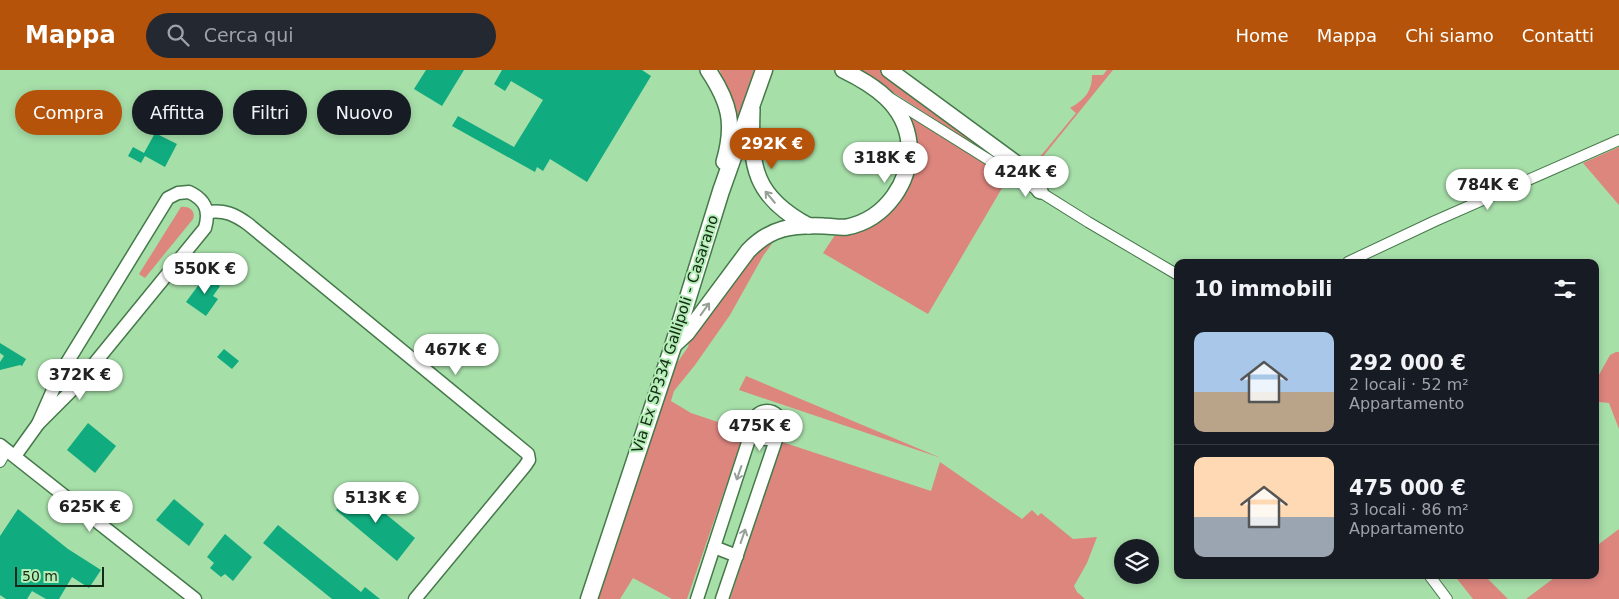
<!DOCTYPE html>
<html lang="it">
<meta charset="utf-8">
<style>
body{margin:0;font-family:"DejaVu Sans",sans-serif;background:#242831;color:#f1f3f6;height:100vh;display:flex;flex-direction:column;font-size:19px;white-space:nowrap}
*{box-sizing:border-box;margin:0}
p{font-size:16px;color:#9ea1a6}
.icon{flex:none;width:28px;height:28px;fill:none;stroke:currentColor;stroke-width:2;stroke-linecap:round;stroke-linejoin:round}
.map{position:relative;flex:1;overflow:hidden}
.drawer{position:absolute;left:1174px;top:189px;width:425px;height:320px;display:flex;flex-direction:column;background:#171b24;border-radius:10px;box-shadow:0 2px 8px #0003}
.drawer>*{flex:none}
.banner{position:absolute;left:15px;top:20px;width:475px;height:45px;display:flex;gap:10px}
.fabs{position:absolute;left:1114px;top:469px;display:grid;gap:10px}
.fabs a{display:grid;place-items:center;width:45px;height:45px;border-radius:50%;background:#171b24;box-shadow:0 2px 8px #0003;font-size:25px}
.scale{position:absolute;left:15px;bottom:12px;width:89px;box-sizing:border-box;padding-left:5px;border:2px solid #152b17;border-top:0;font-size:14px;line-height:18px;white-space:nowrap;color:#152b17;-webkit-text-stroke:4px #b4edb6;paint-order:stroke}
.price{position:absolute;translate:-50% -42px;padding:0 11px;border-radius:18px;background:#fff;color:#222;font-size:16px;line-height:32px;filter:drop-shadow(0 1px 2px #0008)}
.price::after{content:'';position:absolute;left:50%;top:30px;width:15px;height:11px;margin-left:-8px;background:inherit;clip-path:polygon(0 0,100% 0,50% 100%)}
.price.on{background:#b45309;color:#fff}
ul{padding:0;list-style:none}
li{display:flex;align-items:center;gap:15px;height:125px;padding:0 20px}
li+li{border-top:1px solid #363941}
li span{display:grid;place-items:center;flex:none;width:140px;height:100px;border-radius:10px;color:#555}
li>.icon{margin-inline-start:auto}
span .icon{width:60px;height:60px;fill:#fffc;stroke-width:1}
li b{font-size:21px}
h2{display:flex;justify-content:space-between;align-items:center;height:60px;padding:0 20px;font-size:21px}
.pill{padding:0 18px;border-radius:22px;background:#171b24;box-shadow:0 2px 8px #0003;font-size:18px;line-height:45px}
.pill.on{background:#b45309;color:#fff}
header{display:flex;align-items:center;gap:30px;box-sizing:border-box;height:70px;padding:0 25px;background:#b45309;color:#fff}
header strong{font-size:24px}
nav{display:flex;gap:28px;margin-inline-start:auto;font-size:18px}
.search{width:350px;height:45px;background:#242831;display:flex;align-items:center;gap:12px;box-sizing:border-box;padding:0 18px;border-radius:28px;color:#9ea1a6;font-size:19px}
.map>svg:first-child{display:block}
.green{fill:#dc867e}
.building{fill:#10ab7e}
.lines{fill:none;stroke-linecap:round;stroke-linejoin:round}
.minor-casing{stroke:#447949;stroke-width:12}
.tertiary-casing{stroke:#447949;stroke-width:15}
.secondary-casing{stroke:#447949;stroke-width:18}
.primary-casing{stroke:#447949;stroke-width:19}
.minor{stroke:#fff;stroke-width:10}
.tertiary{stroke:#fff;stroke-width:12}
.secondary{stroke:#fff;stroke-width:15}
.primary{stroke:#fff;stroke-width:16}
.oneway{stroke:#96a097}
.labels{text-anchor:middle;stroke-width:4;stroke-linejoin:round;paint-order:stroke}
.street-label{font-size:15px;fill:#152b17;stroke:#b4edb6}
</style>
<header>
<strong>Mappa</strong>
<div class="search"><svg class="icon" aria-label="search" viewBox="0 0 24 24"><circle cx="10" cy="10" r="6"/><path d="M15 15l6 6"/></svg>Cerca qui</div>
<nav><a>Home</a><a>Mappa</a><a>Chi siamo</a><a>Contatti</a></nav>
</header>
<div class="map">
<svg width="1619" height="529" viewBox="0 0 1619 529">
<rect width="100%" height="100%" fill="#a7dfa9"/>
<g class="green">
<path d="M720 0H754L736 57 721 5Z"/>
<path d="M858 0H883L1022 105 866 5Z"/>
<path d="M1107 0H1113L1041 89 1032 94 1022 90 1032 92 1039 88 1076 43 1070 38C1084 30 1092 22 1092 5H1103Z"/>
<path d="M907 45 1008 108 928 244 823 183 837 162 907 118 914 102 917 76Z"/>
<path d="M1619 77V135L1583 93Z"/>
<path d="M181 137C189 136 196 141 193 149L145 208 139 204Z"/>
<path d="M800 161 774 171 763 186 730 245 695 295 674 321 671 331 691 343 745 361 687 529H672L633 508 620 529H597L663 327 675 296 688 277 691 264 767 170Z"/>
<path d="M1616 282H1619V359L1609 333 1599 332 1595 312 1610 285Z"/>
<path d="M746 306 941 388 739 320Z"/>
<path d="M782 372 931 421 940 392 1022 449 1032 440 1038 446 1041 443 1073 469 1097 467 1087 493 1074 516 1077 522 1085 529H730Z"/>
<path d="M1619 459V529H1526L1558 505H1595V477Z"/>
<path d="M1454 505H1484L1508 529H1473Z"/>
</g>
<g class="building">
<path d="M426 0H464L442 36 414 19Z"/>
<path d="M502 0H642L651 6 587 112 550 89 543 101 537 97 535 102 452 56 458 46 514 77 543 30 511 11 505 21 494 14Z"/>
<path d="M155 63 177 74 165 97 145 86 141 93 128 86 133 77 144 83Z"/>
<path d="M212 204 220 209 217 214 220 216 213 226 218 229 206 246 186 232 200 213 203 215 207 206Z"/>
<path d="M0 273 26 289 22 296 20 295 0 300V292L4 286 0 283Z"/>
<path d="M224 279 239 291 232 299 217 287Z"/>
<path d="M88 353 116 376 95 403 67 380Z"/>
<path d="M354 418 415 468 397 491 336 440Z"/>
<path d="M174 429 204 454 189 476 156 450Z"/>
<path d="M18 439 68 479 101 500 89 518 72 507 59 529H46L32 521 27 529H6L0 525V466Z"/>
<path d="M278 455 361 522 365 517 380 529H332L263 473Z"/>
<path d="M225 464 252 487 233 511 225 504 221 507 210 498 214 493 207 487Z"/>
</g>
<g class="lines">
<defs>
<g id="minor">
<path d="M890 28 1088 152 1178 205"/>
<path d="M1348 192 1435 151 1619 70"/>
<path d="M0 392 7 380"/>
<path d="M1429 505 1447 529"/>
</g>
<g id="tertiary">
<path d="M189 122C206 130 210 141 205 158L76 316 38 354 60 304 168 128 178 123Z"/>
<path d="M208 142C225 140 234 144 248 154L528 384 529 390 525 396 415 529"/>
<circle cx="767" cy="355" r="14"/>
<path d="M0 375 195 529"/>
<path d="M15 386 38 354"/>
<path d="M714 477 737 486"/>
<path d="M697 529 753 357"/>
<path d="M722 529 778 364"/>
</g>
<g id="secondary">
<path d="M708 0C730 33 735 54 724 92"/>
<path d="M889 0 1017 94 1029 105 1040 121"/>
<path d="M752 39C750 97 754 127 809 156"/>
<path d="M673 276 687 263 748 181C771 157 792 155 824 156 831 156 840 158 847 157 886 149 912 111 909 73 905 35 874 15 843 0"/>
</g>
<path id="primary" d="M589 529 673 276 721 121 764 0"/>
</defs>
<use href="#minor" class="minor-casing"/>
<use href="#tertiary" class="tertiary-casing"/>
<use href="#secondary" class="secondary-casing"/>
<use href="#primary" class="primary-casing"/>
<use href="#minor" class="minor"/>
<use href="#tertiary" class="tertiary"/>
<use href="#secondary" class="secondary"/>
<use href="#primary" class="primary"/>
</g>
<defs><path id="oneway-shaft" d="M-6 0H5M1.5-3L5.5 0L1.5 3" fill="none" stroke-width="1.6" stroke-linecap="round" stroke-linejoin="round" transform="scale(1.25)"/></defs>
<g class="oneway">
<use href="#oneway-shaft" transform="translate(770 127) rotate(-130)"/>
<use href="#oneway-shaft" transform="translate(705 239) rotate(-54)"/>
<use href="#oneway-shaft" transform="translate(739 403) rotate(109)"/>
<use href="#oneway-shaft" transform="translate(743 466) rotate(-71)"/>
</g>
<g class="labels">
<g class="street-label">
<text transform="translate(675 264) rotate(-72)" y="5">Via Ex SP334 Gallipoli - Casarano</text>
</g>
</g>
</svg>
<div class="fabs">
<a><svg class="icon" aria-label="layers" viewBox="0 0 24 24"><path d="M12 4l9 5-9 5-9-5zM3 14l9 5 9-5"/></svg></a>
</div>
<div class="scale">50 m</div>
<b class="price on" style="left:772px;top:100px">292K €</b>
<b class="price" style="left:885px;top:114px">318K €</b>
<b class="price" style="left:1026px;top:128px">424K €</b>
<b class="price" style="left:1488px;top:141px">784K €</b>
<b class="price" style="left:205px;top:225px">550K €</b>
<b class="price" style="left:456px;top:306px">467K €</b>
<b class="price" style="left:80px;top:331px">372K €</b>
<b class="price" style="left:760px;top:382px">475K €</b>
<b class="price" style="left:376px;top:454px">513K €</b>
<b class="price" style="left:90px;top:463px">625K €</b>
<div class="banner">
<a class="pill on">Compra</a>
<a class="pill">Affitta</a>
<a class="pill">Filtri</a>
<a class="pill">Nuovo</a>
</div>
<section class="drawer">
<h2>10 immobili<svg class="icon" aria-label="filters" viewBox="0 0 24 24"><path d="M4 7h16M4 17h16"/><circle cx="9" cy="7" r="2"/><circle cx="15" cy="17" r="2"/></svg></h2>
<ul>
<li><span style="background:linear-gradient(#a9c7e8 60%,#b9a48a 0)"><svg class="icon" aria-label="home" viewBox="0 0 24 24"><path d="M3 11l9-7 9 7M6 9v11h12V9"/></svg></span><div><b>292 000 €</b><p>2 locali · 52 m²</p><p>Appartamento</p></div></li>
<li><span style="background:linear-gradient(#ffd9b3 60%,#9aa5b1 0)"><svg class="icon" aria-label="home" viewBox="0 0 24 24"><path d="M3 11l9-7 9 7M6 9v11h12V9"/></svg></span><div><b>475 000 €</b><p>3 locali · 86 m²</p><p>Appartamento</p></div></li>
</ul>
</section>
</div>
